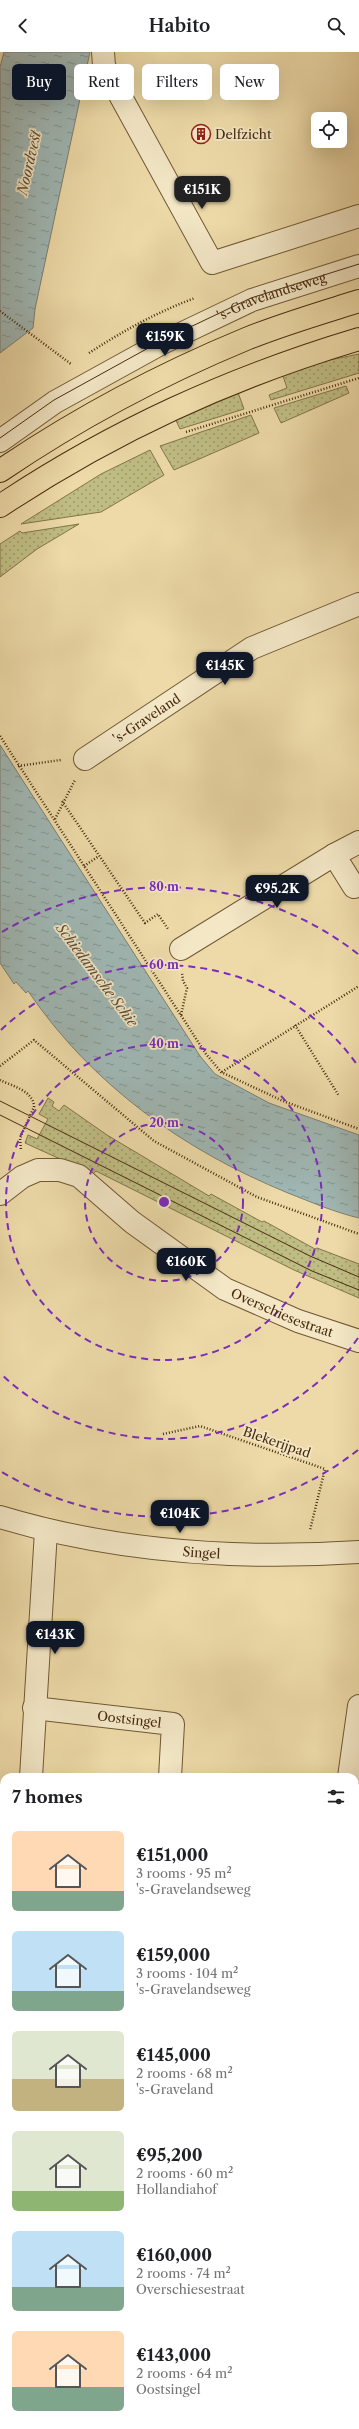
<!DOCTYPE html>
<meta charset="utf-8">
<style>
body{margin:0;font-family:"Libre Caslon Text",serif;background:#f2f2f2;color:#202124;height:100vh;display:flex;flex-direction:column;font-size:15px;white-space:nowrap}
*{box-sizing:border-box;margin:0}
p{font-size:13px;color:#757577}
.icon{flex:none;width:22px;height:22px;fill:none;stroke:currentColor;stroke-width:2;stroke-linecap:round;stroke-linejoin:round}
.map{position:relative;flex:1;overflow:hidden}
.sheet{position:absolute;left:0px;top:1721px;width:359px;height:656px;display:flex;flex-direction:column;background:#fff;border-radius:12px 12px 0 0;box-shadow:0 4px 16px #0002}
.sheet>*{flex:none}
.hud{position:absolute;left:12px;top:12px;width:335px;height:36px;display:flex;gap:8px}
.controls{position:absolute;left:311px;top:60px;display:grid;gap:8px}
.controls a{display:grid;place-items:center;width:36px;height:36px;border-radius:6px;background:#fff;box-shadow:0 4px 16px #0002;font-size:20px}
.price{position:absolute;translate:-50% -34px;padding:0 9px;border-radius:8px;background:#111827;color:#fff;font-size:13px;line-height:26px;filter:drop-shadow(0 1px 2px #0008)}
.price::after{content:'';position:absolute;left:50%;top:24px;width:12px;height:9px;margin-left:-6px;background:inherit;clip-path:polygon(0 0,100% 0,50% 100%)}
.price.selected{background:#222;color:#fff}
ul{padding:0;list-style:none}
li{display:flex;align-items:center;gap:12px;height:100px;padding:0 12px}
li span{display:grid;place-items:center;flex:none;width:112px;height:80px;border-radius:6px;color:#555}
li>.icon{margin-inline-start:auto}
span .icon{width:48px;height:48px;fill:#fffc;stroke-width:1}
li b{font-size:17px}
h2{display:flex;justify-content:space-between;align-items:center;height:48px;padding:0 12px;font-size:17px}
.pill{padding:0 14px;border-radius:6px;background:#fff;box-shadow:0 4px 16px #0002;font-size:14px;line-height:36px}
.pill.selected{background:#111827;color:#fff}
header{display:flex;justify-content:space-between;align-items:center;height:52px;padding:0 12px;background:#fff;font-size:18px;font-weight:600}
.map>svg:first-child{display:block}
.grass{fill:url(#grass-dots);stroke:#847449}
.water{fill:url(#water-ripples);stroke:#7c7f72}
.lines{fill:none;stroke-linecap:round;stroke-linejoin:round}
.minor-casing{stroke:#715735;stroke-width:24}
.major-casing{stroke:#482b0f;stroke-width:24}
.path{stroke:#482b0f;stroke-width:2.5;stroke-dasharray:1 2;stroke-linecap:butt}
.minor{stroke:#f3e7c6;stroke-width:22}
.major{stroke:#eddaa8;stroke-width:22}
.tram{stroke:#482b0f;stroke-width:1}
.ring{fill:none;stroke:#7b2cbf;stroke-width:2;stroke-dasharray:7 5}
.labels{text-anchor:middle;stroke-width:3.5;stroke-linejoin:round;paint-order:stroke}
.poi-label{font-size:13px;fill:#482b0f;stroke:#f3e7c6;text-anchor:start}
.street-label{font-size:13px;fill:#482b0f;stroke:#f3e7c6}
.water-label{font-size:14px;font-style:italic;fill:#5e4e38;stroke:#f3e7c6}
.centre{fill:#7b2cbf;stroke:#f3e7c6;stroke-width:2}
.ring-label{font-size:12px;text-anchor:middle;font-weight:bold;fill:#7b2cbf;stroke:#f3e7c6;stroke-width:3.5;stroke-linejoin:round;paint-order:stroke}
</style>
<header><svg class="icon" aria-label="back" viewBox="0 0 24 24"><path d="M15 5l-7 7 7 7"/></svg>Habito<svg class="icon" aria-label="search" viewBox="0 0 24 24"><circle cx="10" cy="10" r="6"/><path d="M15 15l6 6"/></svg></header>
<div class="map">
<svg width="359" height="2377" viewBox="0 0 359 2377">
<defs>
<pattern id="grass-dots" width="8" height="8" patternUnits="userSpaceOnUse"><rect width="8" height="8" fill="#bfbd83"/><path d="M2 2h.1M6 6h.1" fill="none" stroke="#9d9a6a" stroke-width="1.8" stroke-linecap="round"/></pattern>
<pattern id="water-ripples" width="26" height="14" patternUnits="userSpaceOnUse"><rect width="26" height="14" fill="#9fb7b4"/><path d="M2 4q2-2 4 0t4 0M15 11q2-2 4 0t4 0" fill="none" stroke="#849591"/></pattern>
</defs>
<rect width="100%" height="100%" fill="#eddaa8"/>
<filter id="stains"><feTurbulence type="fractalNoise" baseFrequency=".005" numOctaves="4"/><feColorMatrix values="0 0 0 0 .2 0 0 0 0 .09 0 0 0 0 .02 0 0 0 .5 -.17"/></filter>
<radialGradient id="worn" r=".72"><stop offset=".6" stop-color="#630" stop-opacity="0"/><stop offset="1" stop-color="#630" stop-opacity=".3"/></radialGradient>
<g class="grass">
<path d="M359 302V321L271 348 269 343 287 336 281 318Z"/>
<path d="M346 334 349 341 281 371 274 356Z"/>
<path d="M236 335 244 357 180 377 173 362Z"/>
<path d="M251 363 259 381 174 418 160 394Z"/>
<path d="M150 398 164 423 101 460 21 472 101 422Z"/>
<path d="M79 472 37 497 0 525V492L20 479 22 481Z"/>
<path d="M48 1046 54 1050 52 1054 59 1059 64 1053 107 1083 209 1144 211 1142 262 1170 264 1169 315 1197 317 1196 359 1212V1246L294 1218 96 1119 93 1122 25 1091 28 1083 37 1087 48 1067 39 1062Z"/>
</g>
<g class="water">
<path d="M4 0H90L35 257 33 276 0 301V15Z"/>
<path d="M0 693 200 1004 215 1022 269 1051 359 1083V1166C334 1160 311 1150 288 1141 183 1098 92 1033 28 939L26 941 16 930 14 932 0 911Z"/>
</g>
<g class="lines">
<defs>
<g id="minor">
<path d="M103 0 104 14 212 211 359 164"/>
<path id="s1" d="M0 389 55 350 162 291 252 248 359 214"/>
<path id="s2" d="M85 707 252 596 359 552"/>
<path d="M334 803 354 835"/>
<path d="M181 897 334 803 359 790"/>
<path id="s3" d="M0 1142 22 1125 38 1118H60L79 1124 132 1170 225 1237 298 1269 359 1289"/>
<path id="s4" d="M0 1465C116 1500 238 1508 359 1500"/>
<path id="s5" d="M34 1656 173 1672 170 1725"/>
<path d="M31 1725 46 1479"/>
<path d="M349 1725 359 1654"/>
<path d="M355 1995H359"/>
<path d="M4 2377V2367"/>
<path d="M258 2377 259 2373"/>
</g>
<g id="major">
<path d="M0 419C78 366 159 323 246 287 283 272 321 261 359 249"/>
<path d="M0 454C113 379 229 326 359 287"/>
</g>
</defs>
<use href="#minor" class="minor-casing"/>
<use href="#major" class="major-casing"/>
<g class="path">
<path d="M0 259 71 312"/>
<path d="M89 301C123 279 157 260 195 246"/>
<path d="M186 380 359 326"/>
<path d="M0 684 206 1002 221 1020 283 1049 359 1077"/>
<path d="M18 714 61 708"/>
<path d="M62 749 145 871 158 862 168 877"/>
<path d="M55 767 75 728"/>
<path d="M84 814 99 804"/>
<path d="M181 963 187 936 183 929 182 920"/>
<path d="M295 973 339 1044"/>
<path d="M0 1014 34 988 154 1089 257 1145 359 1182"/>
<path d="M222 1020 359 934"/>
<path d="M0 1028C12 1034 34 1039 34 1055L20 1086 21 1099"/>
<path d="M163 1382 200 1374 325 1417 310 1478"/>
</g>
<use href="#minor" class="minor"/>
<use href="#major" class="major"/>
<g class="tram">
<path d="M0 386 54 348 161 289 251 246 359 212"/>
<path d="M0 1049 310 1204 359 1225"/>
<path d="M0 1063 312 1219 359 1238"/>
</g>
</g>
<g class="ring">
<circle cx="164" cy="1150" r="79"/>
<circle cx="164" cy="1150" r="158"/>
<path d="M358 1286A237 237 0 0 1 1 1322M1 978A237 237 0 0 1 358 1014"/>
<path d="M358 1398A315 315 0 0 1 2 1420M2 880A315 315 0 0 1 358 902"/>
</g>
<defs>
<symbol id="building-ring" viewBox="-11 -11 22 22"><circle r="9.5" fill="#f3e7c6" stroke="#8f2418" stroke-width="1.5"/><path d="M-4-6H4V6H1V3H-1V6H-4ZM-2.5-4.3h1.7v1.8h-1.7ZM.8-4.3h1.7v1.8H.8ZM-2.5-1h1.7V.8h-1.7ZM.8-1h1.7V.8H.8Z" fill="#8f2418"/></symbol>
</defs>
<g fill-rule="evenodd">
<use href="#building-ring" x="190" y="71" width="22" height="22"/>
</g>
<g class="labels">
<g class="poi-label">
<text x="215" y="87">Delfzicht</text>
</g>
<g class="street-label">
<text dy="5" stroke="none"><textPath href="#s1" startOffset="309">'s-Gravelandseweg</textPath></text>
<text dy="5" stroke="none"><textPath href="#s2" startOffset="74">'s-Graveland</textPath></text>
<text dy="5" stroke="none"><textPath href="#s3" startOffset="334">Overschiesestraat</textPath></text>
<text transform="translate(277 1390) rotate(19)" y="5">Blekerijpad</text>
<text dy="5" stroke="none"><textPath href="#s4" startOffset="205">Singel</textPath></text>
<text dy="5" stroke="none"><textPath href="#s5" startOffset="96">Oostsingel</textPath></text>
</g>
<g class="water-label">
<text transform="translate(29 111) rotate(-77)" y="5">Noordvest</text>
<text transform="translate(97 923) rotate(53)" y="5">Schiedamsche Schie</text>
</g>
</g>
<circle cx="164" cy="1150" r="6" class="centre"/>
<g class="ring-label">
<text x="164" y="839">80 m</text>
<text x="164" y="917">60 m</text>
<text x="164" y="996">40 m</text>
<text x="164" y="1075">20 m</text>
</g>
<rect width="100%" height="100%" filter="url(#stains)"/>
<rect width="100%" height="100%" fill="url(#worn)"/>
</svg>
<div class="controls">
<a><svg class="icon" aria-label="locate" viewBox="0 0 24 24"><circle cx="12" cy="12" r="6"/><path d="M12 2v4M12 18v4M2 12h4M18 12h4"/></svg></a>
</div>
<b class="price selected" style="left:202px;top:158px">€151K</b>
<b class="price" style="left:165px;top:305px">€159K</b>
<b class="price" style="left:225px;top:634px">€145K</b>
<b class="price" style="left:277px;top:857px">€95.2K</b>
<b class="price" style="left:186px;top:1230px">€160K</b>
<b class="price" style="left:180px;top:1482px">€104K</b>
<b class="price" style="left:55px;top:1603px">€143K</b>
<div class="hud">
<a class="pill selected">Buy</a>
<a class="pill">Rent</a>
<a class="pill">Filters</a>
<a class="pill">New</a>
</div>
<section class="sheet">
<h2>7 homes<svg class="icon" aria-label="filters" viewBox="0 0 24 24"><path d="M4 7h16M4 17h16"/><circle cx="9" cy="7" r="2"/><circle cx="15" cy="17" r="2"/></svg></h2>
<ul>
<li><span style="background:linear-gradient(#ffd9b3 75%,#7fa58c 0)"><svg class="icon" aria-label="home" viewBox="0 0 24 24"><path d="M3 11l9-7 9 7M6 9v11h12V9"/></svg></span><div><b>€151,000</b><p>3 rooms · 95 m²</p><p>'s-Gravelandseweg</p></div></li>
<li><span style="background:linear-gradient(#bfe0f5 75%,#7fa58c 0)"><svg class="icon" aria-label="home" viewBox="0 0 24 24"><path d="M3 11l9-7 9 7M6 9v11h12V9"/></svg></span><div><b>€159,000</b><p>3 rooms · 104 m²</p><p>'s-Gravelandseweg</p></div></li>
<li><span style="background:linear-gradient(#dfe7d0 60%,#c2b280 0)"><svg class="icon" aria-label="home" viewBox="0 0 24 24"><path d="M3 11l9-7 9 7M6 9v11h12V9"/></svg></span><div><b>€145,000</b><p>2 rooms · 68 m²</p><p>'s-Graveland</p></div></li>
<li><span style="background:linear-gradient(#dfe7d0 75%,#8fb573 0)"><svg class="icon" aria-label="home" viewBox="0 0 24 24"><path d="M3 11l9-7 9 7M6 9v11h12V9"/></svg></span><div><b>€95,200</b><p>2 rooms · 60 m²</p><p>Hollandiahof</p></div></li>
<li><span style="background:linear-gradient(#bfe0f5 70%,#7fa58c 0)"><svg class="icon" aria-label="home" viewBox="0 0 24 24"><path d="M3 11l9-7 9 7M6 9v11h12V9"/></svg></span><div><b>€160,000</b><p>2 rooms · 74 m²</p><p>Overschiesestraat</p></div></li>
<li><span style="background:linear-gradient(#ffd9b3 70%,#7fa58c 0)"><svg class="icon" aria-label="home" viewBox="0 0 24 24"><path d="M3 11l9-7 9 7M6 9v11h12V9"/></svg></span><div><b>€143,000</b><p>2 rooms · 64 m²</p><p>Oostsingel</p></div></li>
</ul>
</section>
</div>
